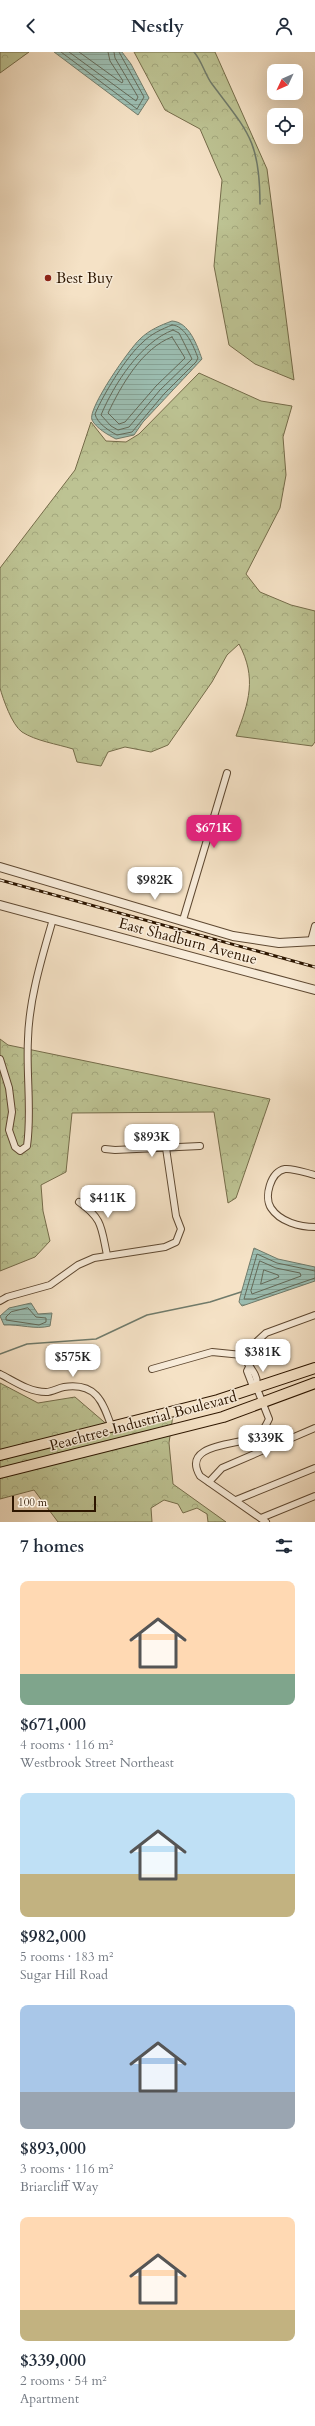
<!DOCTYPE html>
<meta charset="utf-8">
<style>
body{margin:0;font-family:Cardo,serif;background:#f2f2f3;color:#1f2937;height:100vh;display:flex;flex-direction:column;font-size:15px;white-space:nowrap}
*{box-sizing:border-box;margin:0}
p{font-size:13px;color:#747a83}
.icon{flex:none;width:22px;height:22px;fill:none;stroke:currentColor;stroke-width:2;stroke-linecap:round;stroke-linejoin:round}
.map{position:relative;height:1470px;overflow:hidden}
.panel{display:flex;flex-direction:column;background:#fff;flex:1}
.panel>*{flex:none}
.needle{width:26px;rotate:226deg}
.buttons{position:absolute;left:267px;top:12px;display:grid;gap:8px}
.buttons a{display:grid;place-items:center;width:36px;height:36px;border-radius:8px;background:#fff;box-shadow:0 4px 16px #0002;font-size:20px}
.scale{position:absolute;left:12px;bottom:10px;width:84px;box-sizing:border-box;padding-left:4px;border:2px solid #2d1600;border-top:0;font-size:11px;line-height:14px;white-space:nowrap;color:#2d1600;-webkit-text-stroke:3px #f8ecda;paint-order:stroke}
.price{position:absolute;translate:-50% -34px;padding:0 9px;border-radius:8px;background:#fff;color:#222;font-size:13px;line-height:26px;filter:drop-shadow(0 1px 2px #0008)}
.price::after{content:'';position:absolute;left:50%;top:24px;width:12px;height:9px;margin-left:-6px;background:inherit;clip-path:polygon(0 0,100% 0,50% 100%)}
.price.current{background:#db2777;color:#fff}
ul{padding:0;list-style:none}
li{display:grid;align-content:center;gap:8px;height:212px;padding:0 20px}
li span{display:grid;place-items:center;height:124px;border-radius:8px;color:#555}
li>.icon{margin-inline-start:auto}
span .icon{width:72px;height:72px;fill:#fffc;stroke-width:1}
li b{font-size:17px}
h2{display:flex;justify-content:space-between;align-items:center;height:48px;padding:0 20px;font-size:17px}
header{display:flex;justify-content:space-between;align-items:center;height:52px;padding:0 20px;background:#fff;font-size:18px;font-weight:700}
.map>svg:first-child{display:block}
.forest{fill:url(#forest-crowns);stroke:#756c4a}
.water{fill:url(#water-rules);stroke:#707b6b}
.lines{fill:none;stroke-linecap:round;stroke-linejoin:round}
.shore{stroke:#646a59;stroke-width:1}
.stream{stroke:#707b6b;stroke-width:1.5}
.minor-casing{stroke:#5f4932;stroke-width:8}
.tertiary-casing{stroke:#5f4932;stroke-width:10}
.primary-casing{stroke:#2d1600;stroke-width:12}
.minor{stroke:#f8ecda;stroke-width:6}
.tertiary{stroke:#f8ecda;stroke-width:8}
.primary{stroke:#f5e2c6;stroke-width:10}
.rail-casing{stroke:#2d1600;stroke-width:3}
.rail{stroke:#f8ecda;stroke-width:1.5;stroke-dasharray:4.5;stroke-linecap:butt}
.poi-dot{fill:#8f2418;stroke:#f8ecda;stroke-width:1.5}
.labels{text-anchor:middle;stroke-width:3;stroke-linejoin:round;paint-order:stroke}
.poi-label{font-size:15px;fill:#2d1600;stroke:#f8ecda;text-anchor:start}
.street-label{font-size:15px;fill:#2d1600;stroke:#f8ecda}
</style>
<header><svg class="icon" aria-label="back" viewBox="0 0 24 24"><path d="M15 5l-7 7 7 7"/></svg>Nestly<svg class="icon" aria-label="person" viewBox="0 0 24 24"><circle cx="12" cy="8" r="4"/><path d="M4 21q1-7 8-7t8 7"/></svg></header>
<div class="map">
<svg width="315" height="1470" viewBox="0 0 315 1470">
<defs>
<pattern id="forest-crowns" width="20" height="18" patternUnits="userSpaceOnUse"><rect width="20" height="18" fill="#bdc393"/><path d="M2 6a3 3 0 1 1 6 0M12 15a3 3 0 1 1 6 0" fill="none" stroke="#a3a77d"/></pattern>
<pattern id="water-rules" width="6" height="5" patternUnits="userSpaceOnUse"><rect width="6" height="5" fill="#9cbeb2"/><path d="M0 2.5h6" fill="none" stroke="#87a397"/></pattern>
</defs>
<rect width="100%" height="100%" fill="#f5e2c6"/>
<filter id="stains"><feTurbulence type="fractalNoise" baseFrequency=".005" numOctaves="4"/><feColorMatrix values="0 0 0 0 .2 0 0 0 0 .09 0 0 0 0 .02 0 0 0 .5 -.17"/></filter>
<radialGradient id="worn" r=".72"><stop offset=".6" stop-color="#630" stop-opacity="0"/><stop offset="1" stop-color="#630" stop-opacity=".3"/></radialGradient>
<g class="forest">
<path d="M0 0H29L0 21Z"/>
<path d="M134 0H215L267 117 294 328 255 312 229 293 214 214 222 128 200 77 165 58Z"/>
<path d="M199 321 261 349 292 354 283 385 286 423 280 456 246 522 260 540 291 553 315 559V690L312 694 236 684C249 650 257 626 239 592L227 603 212 630 168 693 151 700 125 695 108 700 101 714 77 710 73 697C57 692 36 689 22 680 12 673 3 647 0 636V516L75 418 91 370 106 389 126 390 139 382Z"/>
<path d="M0 987 8 993 270 1047 236 1146 228 1151 214 1060 72 1061 66 1120 41 1133 43 1159 50 1189 35 1205 0 1219Z"/>
<path d="M0 1331 38 1351 75 1345 117 1381 174 1356 169 1391 173 1432 226 1470H208L207 1462 197 1456 183 1461 178 1452 164 1448 151 1456 152 1470H58L34 1438 0 1447Z"/>
</g>
<g class="water">
<path d="M54 0H122L131 12 149 46 138 63Z"/>
<path d="M172 269C189 270 197 293 202 307L143 370 134 383 116 387C108 383 96 376 92 368 87 357 130 296 140 287 149 278 161 273 172 269Z"/>
<path d="M254 1196 278 1207 315 1215V1229L242 1254 239 1250 240 1245Z"/>
<path d="M31 1251 38 1262 52 1261 50 1274C35 1278 20 1272 4 1273L0 1264 9 1256Z"/>
</g>
<g class="lines">
<g class="shore">
<path d="M61 0 137 57 144 45 119 0"/>
<path d="M69 0 136 49 138 45 115 6 114 0"/>
<path d="M79 0 122 31 123 29 110 9 108 0"/>
<path d="M172 273C185 273 194 295 198 306L196 310 164 342 132 380 117 383C109 379 97 371 95 362 104 341 126 305 143 290 151 282 162 277 172 273Z"/>
<path d="M173 278 179 281 192 307 160 338 129 375 118 378 111 374 101 363C114 332 141 290 173 278Z"/>
<path d="M172 285 185 306 156 334 125 370 119 372 108 361C121 334 142 296 172 285Z"/>
<path d="M260 1209 276 1216 300 1221 301 1224 252 1242 251 1239Z"/>
<path d="M264 1218 278 1223 279 1225 261 1232Z"/>
<path d="M315 1219 277 1211 257 1202 244 1247H254L315 1226"/>
<path d="M28 1256 36 1265 46 1266V1270L39 1273 6 1268V1265L11 1260Z"/>
</g>
<g class="stream">
<path d="M194 0C202 9 205 23 212 32 248 80 260 89 260 152"/>
<path d="M0 1302 27 1292 96 1287 147 1263 210 1250 241 1240"/>
</g>
<defs>
<g id="minor">
<path d="M183 868 227 721"/>
<path d="M311 889 315 874"/>
<path d="M0 1007 9 1036 12 1060 9 1078 15 1095 20 1099 27 1094C32 1059 26 1023 28 987 29 947 42 905 53 867"/>
<path d="M105 1097 115 1098 200 1094"/>
<path d="M315 1123C306 1121 293 1116 285 1117 270 1120 264 1145 271 1156 280 1170 300 1175 315 1175"/>
<path d="M79 1150C103 1167 101 1175 107 1203"/>
<path d="M0 1249 7 1245 50 1233 78 1213 94 1206 165 1195 176 1190 181 1177 176 1164 166 1096"/>
<path d="M242 1303C247 1312 260 1324 256 1334L269 1367C265 1375 262 1382 253 1386 236 1393 181 1392 200 1424L266 1470"/>
<path d="M242 1303 266 1281 315 1263"/>
<path d="M249 1315 247 1319 252 1332 256 1334"/>
<path d="M152 1317 212 1300 242 1303"/>
<path d="M0 1322C14 1329 29 1340 46 1340 52 1340 58 1336 64 1335 97 1330 103 1351 112 1376"/>
<path d="M209 1430 222 1416 315 1376"/>
<path d="M236 1448 315 1416"/>
<path d="M261 1466 315 1444"/>
</g>
<g id="tertiary">
<path d="M0 815 233 884 279 891 315 889"/>
<path d="M0 853 315 938"/>
</g>
<g id="primary">
<path d="M0 1403 218 1348 315 1316"/>
<path d="M0 1421 223 1365 315 1331"/>
</g>
</defs>
<use href="#minor" class="minor-casing"/>
<use href="#tertiary" class="tertiary-casing"/>
<use href="#primary" class="primary-casing"/>
<use href="#minor" class="minor"/>
<use href="#tertiary" class="tertiary"/>
<use href="#primary" class="primary"/>
<defs>
<path id="rail" d="M0 828 315 915"/>
</defs>
<use href="#rail" class="rail-casing"/>
<use href="#rail" class="rail"/>
</g>
<circle class="poi-dot" cx="48" cy="226" r="4"/>
<g class="labels">
<g class="poi-label">
<text x="56" y="231">Best Buy</text>
</g>
<g class="street-label">
<text transform="translate(188 889) rotate(15)" y="5">East Shadburn Avenue</text>
<text transform="translate(143 1369) rotate(-15)" y="5">Peachtree Industrial Boulevard</text>
</g>
</g>
<rect width="100%" height="100%" filter="url(#stains)"/>
<rect width="100%" height="100%" fill="url(#worn)"/>
</svg>
<div class="buttons">
<a><svg class="needle" viewBox="-14 -14 28 28"><path d="M0-13l5 13h-10z" fill="#e53935"/><path d="M0 13l5-13h-10z" fill="#747a83"/></svg></a>
<a><svg class="icon" aria-label="locate" viewBox="0 0 24 24"><circle cx="12" cy="12" r="6"/><path d="M12 2v4M12 18v4M2 12h4M18 12h4"/></svg></a>
</div>
<div class="scale">100 m</div>
<b class="price current" style="left:214px;top:797px">$671K</b>
<b class="price" style="left:155px;top:849px">$982K</b>
<b class="price" style="left:152px;top:1106px">$893K</b>
<b class="price" style="left:108px;top:1167px">$411K</b>
<b class="price" style="left:263px;top:1321px">$381K</b>
<b class="price" style="left:73px;top:1326px">$575K</b>
<b class="price" style="left:266px;top:1407px">$339K</b>
</div>
<section class="panel">
<h2>7 homes<svg class="icon" aria-label="filters" viewBox="0 0 24 24"><path d="M4 7h16M4 17h16"/><circle cx="9" cy="7" r="2"/><circle cx="15" cy="17" r="2"/></svg></h2>
<ul>
<li><span style="background:linear-gradient(#ffd9b3 75%,#7fa58c 0)"><svg class="icon" aria-label="home" viewBox="0 0 24 24"><path d="M3 11l9-7 9 7M6 9v11h12V9"/></svg></span><div><b>$671,000</b><p>4 rooms · 116 m²</p><p>Westbrook Street Northeast</p></div></li>
<li><span style="background:linear-gradient(#bfe0f5 65%,#c2b280 0)"><svg class="icon" aria-label="home" viewBox="0 0 24 24"><path d="M3 11l9-7 9 7M6 9v11h12V9"/></svg></span><div><b>$982,000</b><p>5 rooms · 183 m²</p><p>Sugar Hill Road</p></div></li>
<li><span style="background:linear-gradient(#a9c7e8 70%,#9aa5b1 0)"><svg class="icon" aria-label="home" viewBox="0 0 24 24"><path d="M3 11l9-7 9 7M6 9v11h12V9"/></svg></span><div><b>$893,000</b><p>3 rooms · 116 m²</p><p>Briarcliff Way</p></div></li>
<li><span style="background:linear-gradient(#ffd9b3 75%,#c2b280 0)"><svg class="icon" aria-label="home" viewBox="0 0 24 24"><path d="M3 11l9-7 9 7M6 9v11h12V9"/></svg></span><div><b>$339,000</b><p>2 rooms · 54 m²</p><p>Apartment</p></div></li>
</ul>
</section>
